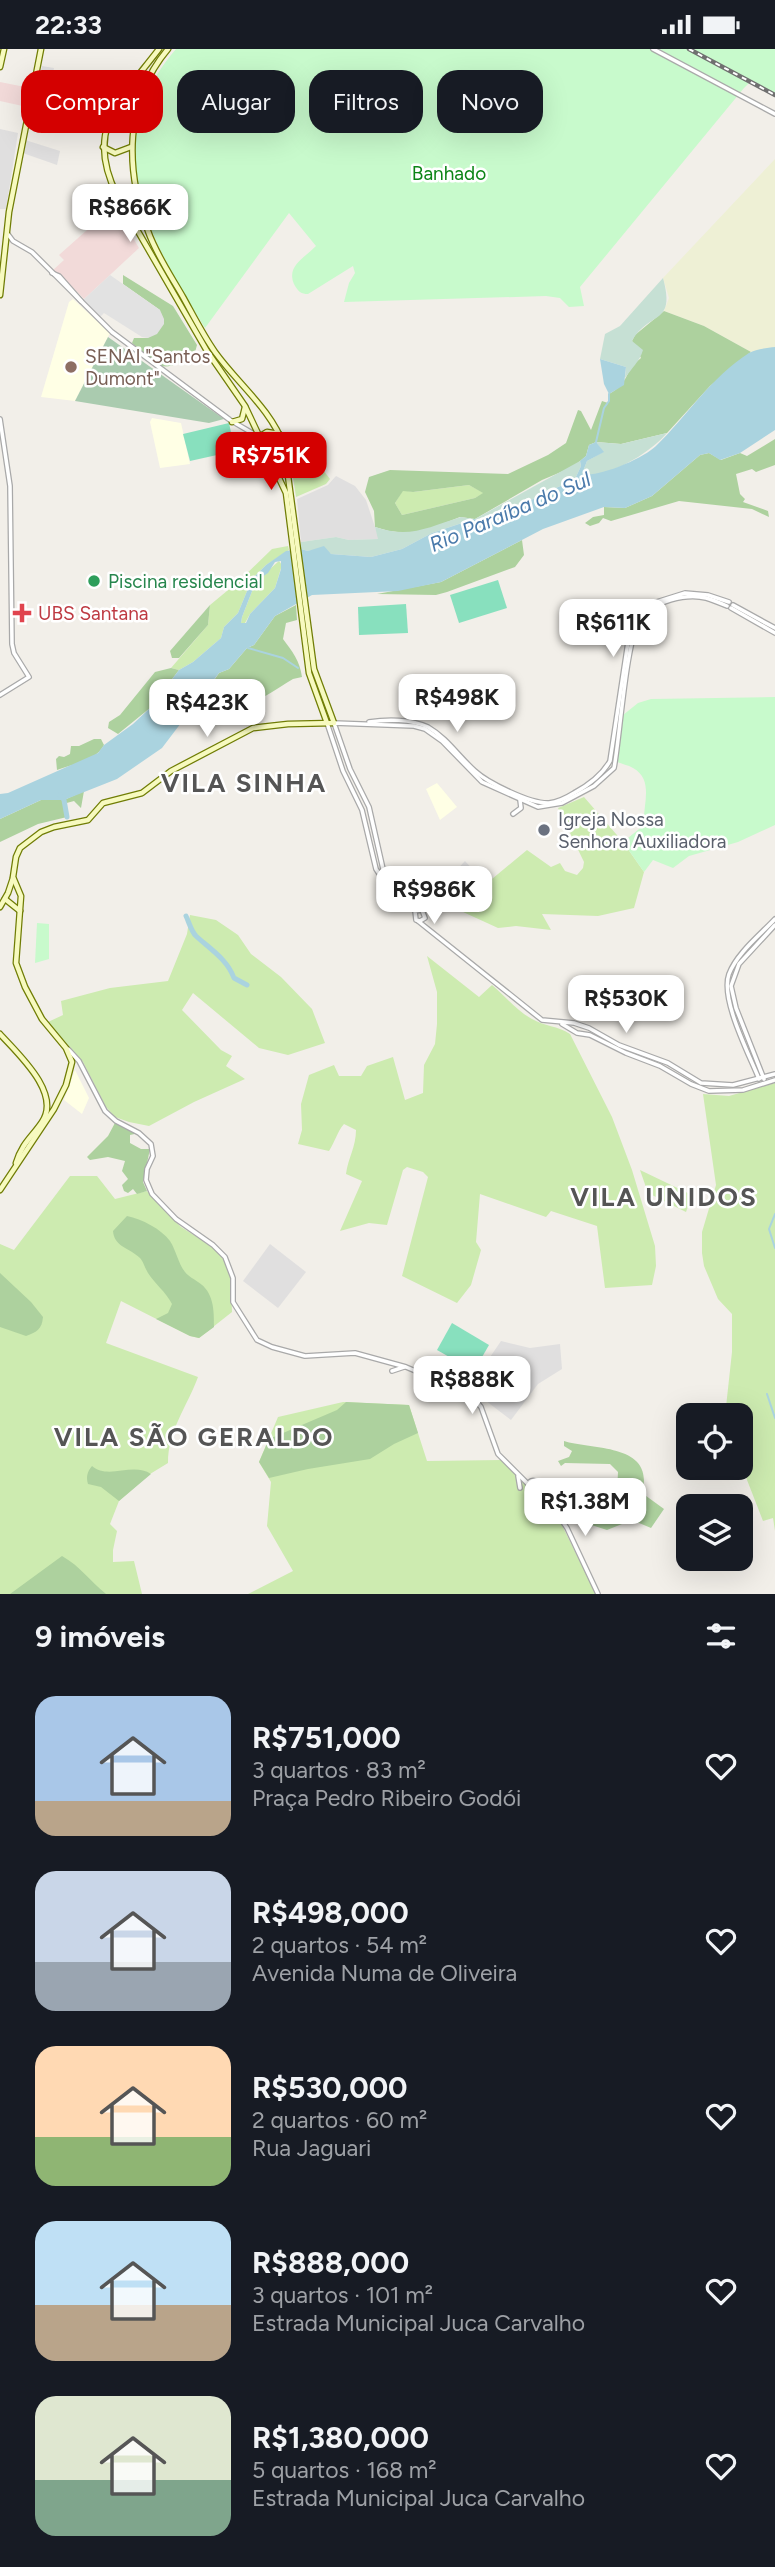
<!DOCTYPE html>
<html lang="pt">
<meta charset="utf-8">
<style>
body{margin:0;font-family:Figtree,sans-serif;background:#242831;color:#f1f3f6;height:100vh;display:flex;flex-direction:column;font-size:26px;white-space:nowrap}
*{box-sizing:border-box;margin:0}
p{font-size:23px;color:#9ea1a6}
.icon{flex:none;width:38px;height:38px;fill:none;stroke:currentColor;stroke-width:2;stroke-linecap:round;stroke-linejoin:round}
.map{position:relative;height:1545px;overflow:hidden}
.panel{display:flex;flex-direction:column;background:#171b24;flex:1}
.panel>*{flex:none}
.hud{position:absolute;left:21px;top:21px;width:733px;height:63px;display:flex;gap:14px}
.buttons{position:absolute;left:676px;top:1354px;display:grid;gap:14px}
.buttons a{display:grid;place-items:center;width:77px;height:77px;border-radius:14px;background:#171b24;box-shadow:0 7px 28px #0002;font-size:35px}
.price{position:absolute;translate:-50% -60px;padding:0 16px;border-radius:14px;background:#fff;color:#222;font-size:23px;line-height:46px;filter:drop-shadow(0 2px 4px #0008)}
.price::after{content:'';position:absolute;left:50%;top:42px;width:21px;height:16px;margin-left:-10px;background:inherit;clip-path:polygon(0 0,100% 0,50% 100%)}
.price.active{background:#d40000;color:#fff}
ul{padding:0;list-style:none}
li{display:flex;align-items:center;gap:21px;height:175px;padding:0 35px}
li span{display:grid;place-items:center;flex:none;width:196px;height:140px;border-radius:21px;color:#555}
li>.icon{margin-inline-start:auto}
span .icon{width:84px;height:84px;fill:#fffc;stroke-width:1}
li b{font-size:30px}
h2{display:flex;justify-content:space-between;align-items:center;height:84px;padding:0 35px;font-size:30px}
.tag{padding:0 24px;border-radius:21px;background:#171b24;box-shadow:0 7px 28px #0002;font-size:24px;line-height:63px}
.tag.active{background:#d40000;color:#fff}
.status{display:flex;justify-content:space-between;align-items:center;height:49px;padding:0 35px;background:#171b24;direction:ltr}
.status svg{height:19px;fill:currentColor}
.map>svg:first-child{display:block}
.residential{fill:#e0dfdf}
.commercial{fill:#f2dad9}
.education{fill:#ffffe5}
.farmland{fill:#eef0d5}
.grass{fill:#cdebb0}
.forest{fill:#add19e;fill-rule:evenodd}
.wetland{fill:#c6e0d4}
.cemetery{fill:#aacbaf}
.park{fill:#c8facc}
.pitch{fill:#88e0be}
.parking{fill:#e2e2e2}
.water{fill:#aad3df;fill-rule:evenodd}
.lines{fill:none;stroke-linecap:round;stroke-linejoin:round}
.stream{stroke:#aad3df;stroke-width:2}
.river{stroke:#aad3df;stroke-width:5}
.tertiary-casing{stroke:#a9a9a9;stroke-width:6}
.secondary-casing{stroke:#707d05;stroke-width:7}
.tertiary{stroke:#fff;stroke-width:3.5}
.secondary{stroke:#f7fabf;stroke-width:4.5}
.rail-casing{stroke:#707070;stroke-width:4.5}
.rail{stroke:#fff;stroke-width:2;stroke-dasharray:5;stroke-linecap:butt}
.education-dot{fill:#8d6e63;stroke:#fff;stroke-width:2.5}
.leisure-dot{fill:#2e9e5b;stroke:#fff;stroke-width:2.5}
.health-dot{fill:#e0444e;stroke:#fff;stroke-width:2.5}
.worship-dot{fill:#6b7280;stroke:#fff;stroke-width:2.5}
.labels{text-anchor:middle;stroke-width:5;stroke-linejoin:round;paint-order:stroke}
.park-label{font-size:19px;fill:#0c8416;stroke:#fff}
.education-label{font-size:19px;fill:#785e54;stroke:#fff;text-anchor:start}
.leisure-label{font-size:19px;fill:#27864d;stroke:#fff;text-anchor:start}
.health-label{font-size:19px;fill:#be3a42;stroke:#fff;text-anchor:start}
.worship-label{font-size:19px;fill:#5b616d;stroke:#fff;text-anchor:start}
.water-label{font-size:21px;font-style:italic;fill:#4a7aab;stroke:#fff}
.district-label{font-size:26px;font-weight:bold;letter-spacing:2px;fill:#555;stroke:#fff}
</style>
<div class="status"><b>22:33</b><svg viewBox="0 0 49 12"><path d="M0 12V9h3v3zM5 12V6h3v6zM10 12V3h3v9zM15 12V0h3v12zM26 1h20v11H26zM47 4h2v5h-2z"/></svg></div>
<div class="map">
<svg width="775" height="1545" viewBox="0 0 775 1545">
<rect width="100%" height="100%" fill="#f2efe9"/>
<g class="residential">
<path d="M42 17 54 19 53 23 85 34 76 53 54 46 55 42 50 40 54 26 41 22Z"/>
<path d="M0 80 18 84 6 160H0Z"/>
<path d="M22 90 60 102 57 116 20 103Z"/>
<path d="M336 427 355 437 366 451 379 490 349 491 336 488 301 493 297 450 328 436Z"/>
<path d="M465 812 493 843 479 853 452 826Z"/>
<path d="M270 1195 306 1223 278 1259 243 1232Z"/>
<path d="M501 1292 530 1299 560 1295 562 1320 538 1335 511 1371 469 1339Z"/>
</g>
<g class="commercial">
<path d="M0 33 30 39 27 58 0 52Z"/>
<path d="M114 157 139 199 84 250 60 225 52 222 64 211 59 206Z"/>
</g>
<g class="education">
<path d="M73 250 110 284 75 352 41 348 69 253Z"/>
<path d="M152 369 181 374 190 415 160 419 150 373Z"/>
<path d="M437 734 457 758 440 771 426 740Z"/>
<path d="M75 1021 89 1049 82 1065 64 1051Z"/>
</g>
<path class="farmland" d="M775 110V298L751 303 704 277 664 262 669 249 663 229Z"/>
<g class="grass">
<path d="M300 407 313 408 330 430 326 435 296 448 291 415 293 410Z"/>
<path d="M469 436 484 444 475 449 402 466 395 454 403 441 413 443Z"/>
<path d="M288 497 289 501 266 516 252 530 238 564 224 578 221 589 193 613 179 621 171 619 208 576 210 556 239 532 272 500Z"/>
<path d="M279 512 282 516 275 539 250 565 245 574H241L242 568 256 532Z"/>
<path d="M584 748 623 793 644 823 634 859 598 867 542 865 551 881 516 877 498 879 439 852 452 826 480 853 492 843 486 835 527 801 551 818 560 814 565 822 577 826 583 819 584 813 558 759Z"/>
<path d="M190 866 216 871 238 886 251 905 281 928 312 960 325 994 288 1006 259 999 193 944 182 961 221 1001 232 1007 226 1017 245 1030 194 1053 149 1077 129 1073 115 1068 106 1058 83 1013 48 973 63 966 61 952 110 939 168 932 187 885Z"/>
<path d="M427 907 479 948 492 936C505 947 517 962 532 970 544 977 558 977 570 985L612 1068 632 1121 655 1197 656 1217 652 1236 605 1239 597 1177 551 1162 546 1168 480 1145 476 1193 481 1201 471 1236 457 1254 402 1227 428 1128 423 1123 407 1118 403 1121 387 1176 369 1174 340 1182 362 1132 346 1125C348 1109 356 1098 356 1081L344 1075C337 1083 335 1093 329 1102L298 1095 302 1081 301 1055 309 1026 334 1016 339 1027H361L367 1017 393 1008 405 1051 423 1044 424 1016 435 995 437 975V943Z"/>
<path d="M775 1034V1482L773 1469 763 1472 740 1413V1367H725L732 1303V1265L718 1250 704 1217 702 1204V1183L716 1136 703 1045 729 1047Z"/>
<path d="M640 1121 692 1146 686 1163 648 1144Z"/>
<path d="M70 1127H97L115 1150 147 1142 181 1178 216 1200 227 1216 231 1229 232 1263 199 1289 190 1287 121 1252 106 1294 198 1328C187 1358 168 1381 168 1414L150 1425 119 1452 110 1475 117 1482 113 1501V1513L134 1512 142 1545H0V1195L14 1201Z"/>
<path d="M343 1353 409 1356 427 1412 501 1411 556 1464 596 1545H248L293 1522 267 1477 271 1433 259 1413 278 1368Z"/>
</g>
<g class="forest">
<path d="M123 226 173 257 197 296 194 307C159 325 160 319 132 294L134 289H148L160 261 123 235Z"/>
<path d="M664 262 704 277 751 303 710 337 667 384 621 395 596 393 589 396 586 407 573 418 542 431 475 470 460 468 424 482 407 484 389 482 375 478 374 462 365 443 369 428 390 421 508 425 548 406 566 394 578 361 581 362 591 381 602 352 608 354 609 345C629 335 624 322 641 309L632 292 635 286ZM469 436 483 444 475 449 402 466 395 454 403 442 413 443Z"/>
<path d="M775 390V416L756 423 752 420 736 425 740 445 745 450 743 453 768 462 769 468 752 460 679 452 611 472 603 469 599 474 590 477 585 474 593 468 604 466V458L625 459 652 447 700 406 709 404 721 411 740 404 747 407Z"/>
<path d="M522 491 524 506 515 518 447 543 436 546 377 545 441 533Z"/>
<path d="M210 556 208 576 179 609H172L170 602Z"/>
<path d="M296 556 297 571 286 574 283 590C292 602 300 612 302 628L293 630C256 652 244 667 200 652L219 624 229 620 247 599 254 596 275 567Z"/>
<path d="M171 619 179 621 150 659 118 685 108 679 109 673 120 666 155 623Z"/>
<path d="M94 690H101L104 696C96 712 73 715 57 721L56 710 59 707 64 708 70 705 71 697H79Z"/>
<path d="M84 742 81 759 74 752 63 755 67 768 38 775 0 793V770L41 751H64Z"/>
<path d="M116 1072 139 1084 130 1086V1094L141 1100H150L143 1133 147 1142 137 1145 133 1140 128 1144 124 1142 122 1136 128 1130 122 1122 125 1112 108 1108 90 1111 87 1108 108 1087Z"/>
<path d="M127 1167C142 1170 161 1180 170 1192 176 1201 178 1214 185 1223 189 1228 193 1229 198 1233 214 1243 214 1261 214 1278L199 1289 190 1287 156 1270 168 1264 172 1255C166 1243 155 1235 148 1224 145 1219 143 1212 140 1209 130 1199 114 1198 113 1182Z"/>
<path d="M0 1224 31 1253 43 1268C42 1280 37 1283 26 1287L0 1278Z"/>
<path d="M346 1353 409 1356 418 1384 394 1395 370 1410 308 1420 269 1429 259 1413 269 1390 337 1361Z"/>
<path d="M564 1392C592 1401 656 1394 642 1444L664 1460 651 1479 632 1471 607 1481 579 1472 566 1448 575 1437 596 1449 617 1442 618 1423 610 1415 565 1414 561 1417 558 1412 569 1408 572 1402 564 1397Z"/>
<path d="M92 1417C108 1431 133 1413 151 1425L119 1452 101 1438 88 1435C86 1428 87 1423 92 1417Z"/>
<path d="M62 1507C81 1518 89 1531 106 1545H10Z"/>
</g>
<g class="wetland">
<path d="M663 229C676 277 650 261 632 292L643 301C640 312 631 320 625 329L626 318 600 310 605 285 620 277Z"/>
<path d="M667 384C651 403 607 431 582 425L587 412 603 403 596 393 621 395Z"/>
<path d="M580 412 581 417 575 430 489 471 483 473 475 470Z"/>
<path d="M461 468 474 470 432 484 402 500 371 508 331 505 322 500 308 502 301 500V493L336 488 349 491 378 490 375 478C410 490 428 478 461 468Z"/>
</g>
<path class="cemetery" d="M108 288 224 370 209 374 75 352Z"/>
<g class="park">
<path d="M176 0H775V46L750 33 744 39 580 238 584 257 569 258 560 249 546 247 344 253 349 234 355 224 353 217 308 245C301 245 299 243 295 237 285 218 303 210 316 197L289 164 205 279C149 189 94 95 176 0Z"/>
<path d="M775 648V776L738 793 689 807 673 819 653 811 644 823 623 793 644 776C642 758 655 731 633 719 628 716 622 715 617 713L623 666 638 654 651 650Z"/>
<path d="M37 874 49 875V910L35 914Z"/>
</g>
<g class="pitch">
<path d="M229 374 235 402 190 412 183 385Z"/>
<path d="M498 531 507 559 459 574 450 546Z"/>
<path d="M406 555 408 584 359 586 358 558Z"/>
<path d="M452 1274 489 1296 474 1322 437 1301Z"/>
</g>
<path class="parking" d="M110 226 160 261 164 270V275L157 285 148 289 142 288 104 264 99 269 82 252Z"/>
<g class="water">
<path d="M775 298V381L740 404 720 411 709 404 700 406 652 447 625 459 604 458 543 480 441 533 398 542 312 546 275 567 254 596 247 599 229 620 219 624 162 699 117 730 64 751H41L0 770V745L8 744 98 704 104 696 133 675 150 659 179 621 193 613 221 589 224 578 238 564 252 530 266 516 286 502 301 500 308 502 324 497 331 505 371 508 402 500 432 484 474 470 483 473 489 471 575 430 581 417 580 412 586 407 589 396 596 393 604 403 587 412 582 425C598 429 644 409 656 397 687 367 711 328 749 304 756 300 767 299 775 298ZM281 512V520L275 539 250 565 246 574H241L242 568 256 532 268 524 275 513Z"/>
<path d="M600 310 626 318 624 336 609 345 604 335Z"/>
</g>
<g class="lines">
<g class="stream">
<path d="M596 393 604 359 609 352V345"/>
<path d="M248 599 283 609 298 619"/>
<path d="M775 1165 769 1180 775 1199"/>
<path d="M767 1345 775 1369"/>
</g>
<g class="river">
<path d="M60 746 64 751 67 768"/>
<path d="M186 867C189 873 191 882 196 887 210 900 227 910 234 929L247 936"/>
</g>
<defs>
<g id="tertiary">
<path d="M653 0 775 65"/>
<path d="M7 184 13 192 32 203 112 283 230 371 259 388"/>
<path d="M52 224 59 227 81 252"/>
<path d="M0 370 10 437 12 595 14 604 29 628 0 646"/>
<path d="M733 556 775 579"/>
<path d="M731 559 775 584"/>
<path d="M369 673C387 670 411 670 428 678 447 689 459 708 475 722 488 734 531 755 549 754 558 753 566 749 574 744 587 737 602 726 610 712L628 593 636 569 650 555 685 544 708 546 729 553"/>
<path d="M327 674 343 722 362 761 376 820 386 835 415 862 416 871 420 872 425 869 422 861 415 862"/>
<path d="M513 765 521 759 520 751"/>
<path d="M420 860 418 855 395 837 383 820 369 758 350 720 334 674 414 677 425 680 442 692 482 733 538 758 562 754 594 737 614 719C620 689 626 588 641 569 653 552 687 544 706 549 713 551 720 554 727 557"/>
<path d="M418 872 542 971 574 974 589 979 619 996 668 1014 701 1034 733 1036 775 1025"/>
<path d="M562 975 577 984 590 986 626 1004 660 1017 691 1035 709 1042 743 1041 775 1031"/>
<path d="M68 1000 79 1012 105 1062 116 1072 139 1084 151 1095 153 1107 147 1120 146 1131 152 1145 176 1170 213 1196 225 1208 233 1229V1253L257 1291 272 1298 305 1307 355 1304 406 1318 470 1345 481 1358 498 1405 529 1436"/>
<path d="M759 1030C749 1005 720 950 729 925 737 904 760 886 775 870"/>
<path d="M764 1030 736 959 731 937 739 915 775 876"/>
<path d="M392 1322 404 1318"/>
<path d="M518 1427 520 1439"/>
<circle cx="533" cy="1436" r="4.5"/>
<path d="M538 1436 567 1479 598 1545"/>
</g>
<g id="secondary">
<path d="M159 0C120 51 84 80 117 146L207 302 245 357 286 444 309 624 327 674"/>
<path d="M0 18 4 0"/>
<path d="M114 64 126 66 134 77"/>
<path d="M103 98 115 104 131 98"/>
<path d="M0 246 9 163 41 0"/>
<path d="M232 373 242 370 245 358"/>
<path d="M259 388 267 383 279 385"/>
<path d="M5 850 20 862"/>
<path d="M0 858 8 844 13 829"/>
<path d="M0 985C17 1004 62 1044 42 1073 32 1088 22 1094 16 1114"/>
<path d="M0 1141 54 1060 66 1036 72 1013 66 999 42 970 25 938 16 914 21 847 13 828 16 808 20 799 41 783 54 778 88 771 103 754 142 744 171 722 253 679 288 675 334 674 314 620 284 397C271 360 238 335 215 303 203 286 193 266 183 248 171 227 156 205 148 182 125 121 124 52 168 0"/>
</g>
</defs>
<use href="#tertiary" class="tertiary-casing"/>
<use href="#secondary" class="secondary-casing"/>
<use href="#tertiary" class="tertiary"/>
<use href="#secondary" class="secondary"/>
<defs>
<path id="rail" d="M689 0 775 46"/>
</defs>
<use href="#rail" class="rail-casing"/>
<use href="#rail" class="rail"/>
</g>
<circle class="education-dot" cx="71" cy="318" r="7"/>
<circle class="leisure-dot" cx="94" cy="532" r="7"/>
<path class="health-dot" d="M18.5 553.5h7v7h7v7h-7v7h-7v-7h-7v-7h7z"/>
<circle class="worship-dot" cx="544" cy="781" r="7"/>
<g class="labels">
<g class="park-label">
<text x="449" y="131">Banhado</text>
</g>
<g class="education-label">
<text x="85" y="314">SENAI "Santos<tspan x="85" dy="22">Dumont"</tspan></text>
</g>
<g class="leisure-label">
<text x="108" y="539">Piscina residencial</text>
</g>
<g class="health-label">
<text x="38" y="571">UBS Santana</text>
</g>
<g class="worship-label">
<text x="558" y="777">Igreja Nossa<tspan x="558" dy="22">Senhora Auxiliadora</tspan></text>
</g>
<g class="water-label">
<text transform="translate(510 463) rotate(-23)" y="7">Rio Paraíba do Sul</text>
</g>
<g class="district-label">
<text x="244" y="743">VILA SINHA</text>
<text x="664" y="1157">VILA UNIDOS</text>
<text x="194" y="1397">VILA SÃO GERALDO</text>
</g>
</g>
</svg>
<div class="buttons">
<a><svg class="icon" aria-label="locate" viewBox="0 0 24 24"><circle cx="12" cy="12" r="6"/><path d="M12 2v4M12 18v4M2 12h4M18 12h4"/></svg></a>
<a><svg class="icon" aria-label="layers" viewBox="0 0 24 24"><path d="M12 4l9 5-9 5-9-5zM3 14l9 5 9-5"/></svg></a>
</div>
<b class="price" style="left:130px;top:195px">R$866K</b>
<b class="price active" style="left:271px;top:443px">R$751K</b>
<b class="price" style="left:613px;top:610px">R$611K</b>
<b class="price" style="left:457px;top:685px">R$498K</b>
<b class="price" style="left:207px;top:690px">R$423K</b>
<b class="price" style="left:434px;top:877px">R$986K</b>
<b class="price" style="left:626px;top:986px">R$530K</b>
<b class="price" style="left:472px;top:1367px">R$888K</b>
<b class="price" style="left:585px;top:1489px">R$1.38M</b>
<div class="hud">
<a class="tag active">Comprar</a>
<a class="tag">Alugar</a>
<a class="tag">Filtros</a>
<a class="tag">Novo</a>
</div>
</div>
<section class="panel">
<h2>9 imóveis<svg class="icon" aria-label="filters" viewBox="0 0 24 24"><path d="M4 7h16M4 17h16"/><circle cx="9" cy="7" r="2"/><circle cx="15" cy="17" r="2"/></svg></h2>
<ul>
<li><span style="background:linear-gradient(#a9c7e8 75%,#b9a48a 0)"><svg class="icon" aria-label="home" viewBox="0 0 24 24"><path d="M3 11l9-7 9 7M6 9v11h12V9"/></svg></span><div><b>R$751,000</b><p>3 quartos · 83 m²</p><p>Praça Pedro Ribeiro Godói</p></div><svg class="icon" aria-label="heart" viewBox="0 0 24 24"><path d="M12 20l-8-8c-3-5 5-10 8-4 3-6 11-1 8 4z"/></svg></li>
<li><span style="background:linear-gradient(#c9d6e8 65%,#9aa5b1 0)"><svg class="icon" aria-label="home" viewBox="0 0 24 24"><path d="M3 11l9-7 9 7M6 9v11h12V9"/></svg></span><div><b>R$498,000</b><p>2 quartos · 54 m²</p><p>Avenida Numa de Oliveira</p></div><svg class="icon" aria-label="heart" viewBox="0 0 24 24"><path d="M12 20l-8-8c-3-5 5-10 8-4 3-6 11-1 8 4z"/></svg></li>
<li><span style="background:linear-gradient(#ffd9b3 65%,#8fb573 0)"><svg class="icon" aria-label="home" viewBox="0 0 24 24"><path d="M3 11l9-7 9 7M6 9v11h12V9"/></svg></span><div><b>R$530,000</b><p>2 quartos · 60 m²</p><p>Rua Jaguari</p></div><svg class="icon" aria-label="heart" viewBox="0 0 24 24"><path d="M12 20l-8-8c-3-5 5-10 8-4 3-6 11-1 8 4z"/></svg></li>
<li><span style="background:linear-gradient(#bfe0f5 60%,#b9a48a 0)"><svg class="icon" aria-label="home" viewBox="0 0 24 24"><path d="M3 11l9-7 9 7M6 9v11h12V9"/></svg></span><div><b>R$888,000</b><p>3 quartos · 101 m²</p><p>Estrada Municipal Juca Carvalho</p></div><svg class="icon" aria-label="heart" viewBox="0 0 24 24"><path d="M12 20l-8-8c-3-5 5-10 8-4 3-6 11-1 8 4z"/></svg></li>
<li><span style="background:linear-gradient(#dfe7d0 60%,#7fa58c 0)"><svg class="icon" aria-label="home" viewBox="0 0 24 24"><path d="M3 11l9-7 9 7M6 9v11h12V9"/></svg></span><div><b>R$1,380,000</b><p>5 quartos · 168 m²</p><p>Estrada Municipal Juca Carvalho</p></div><svg class="icon" aria-label="heart" viewBox="0 0 24 24"><path d="M12 20l-8-8c-3-5 5-10 8-4 3-6 11-1 8 4z"/></svg></li>
</ul>
</section>
